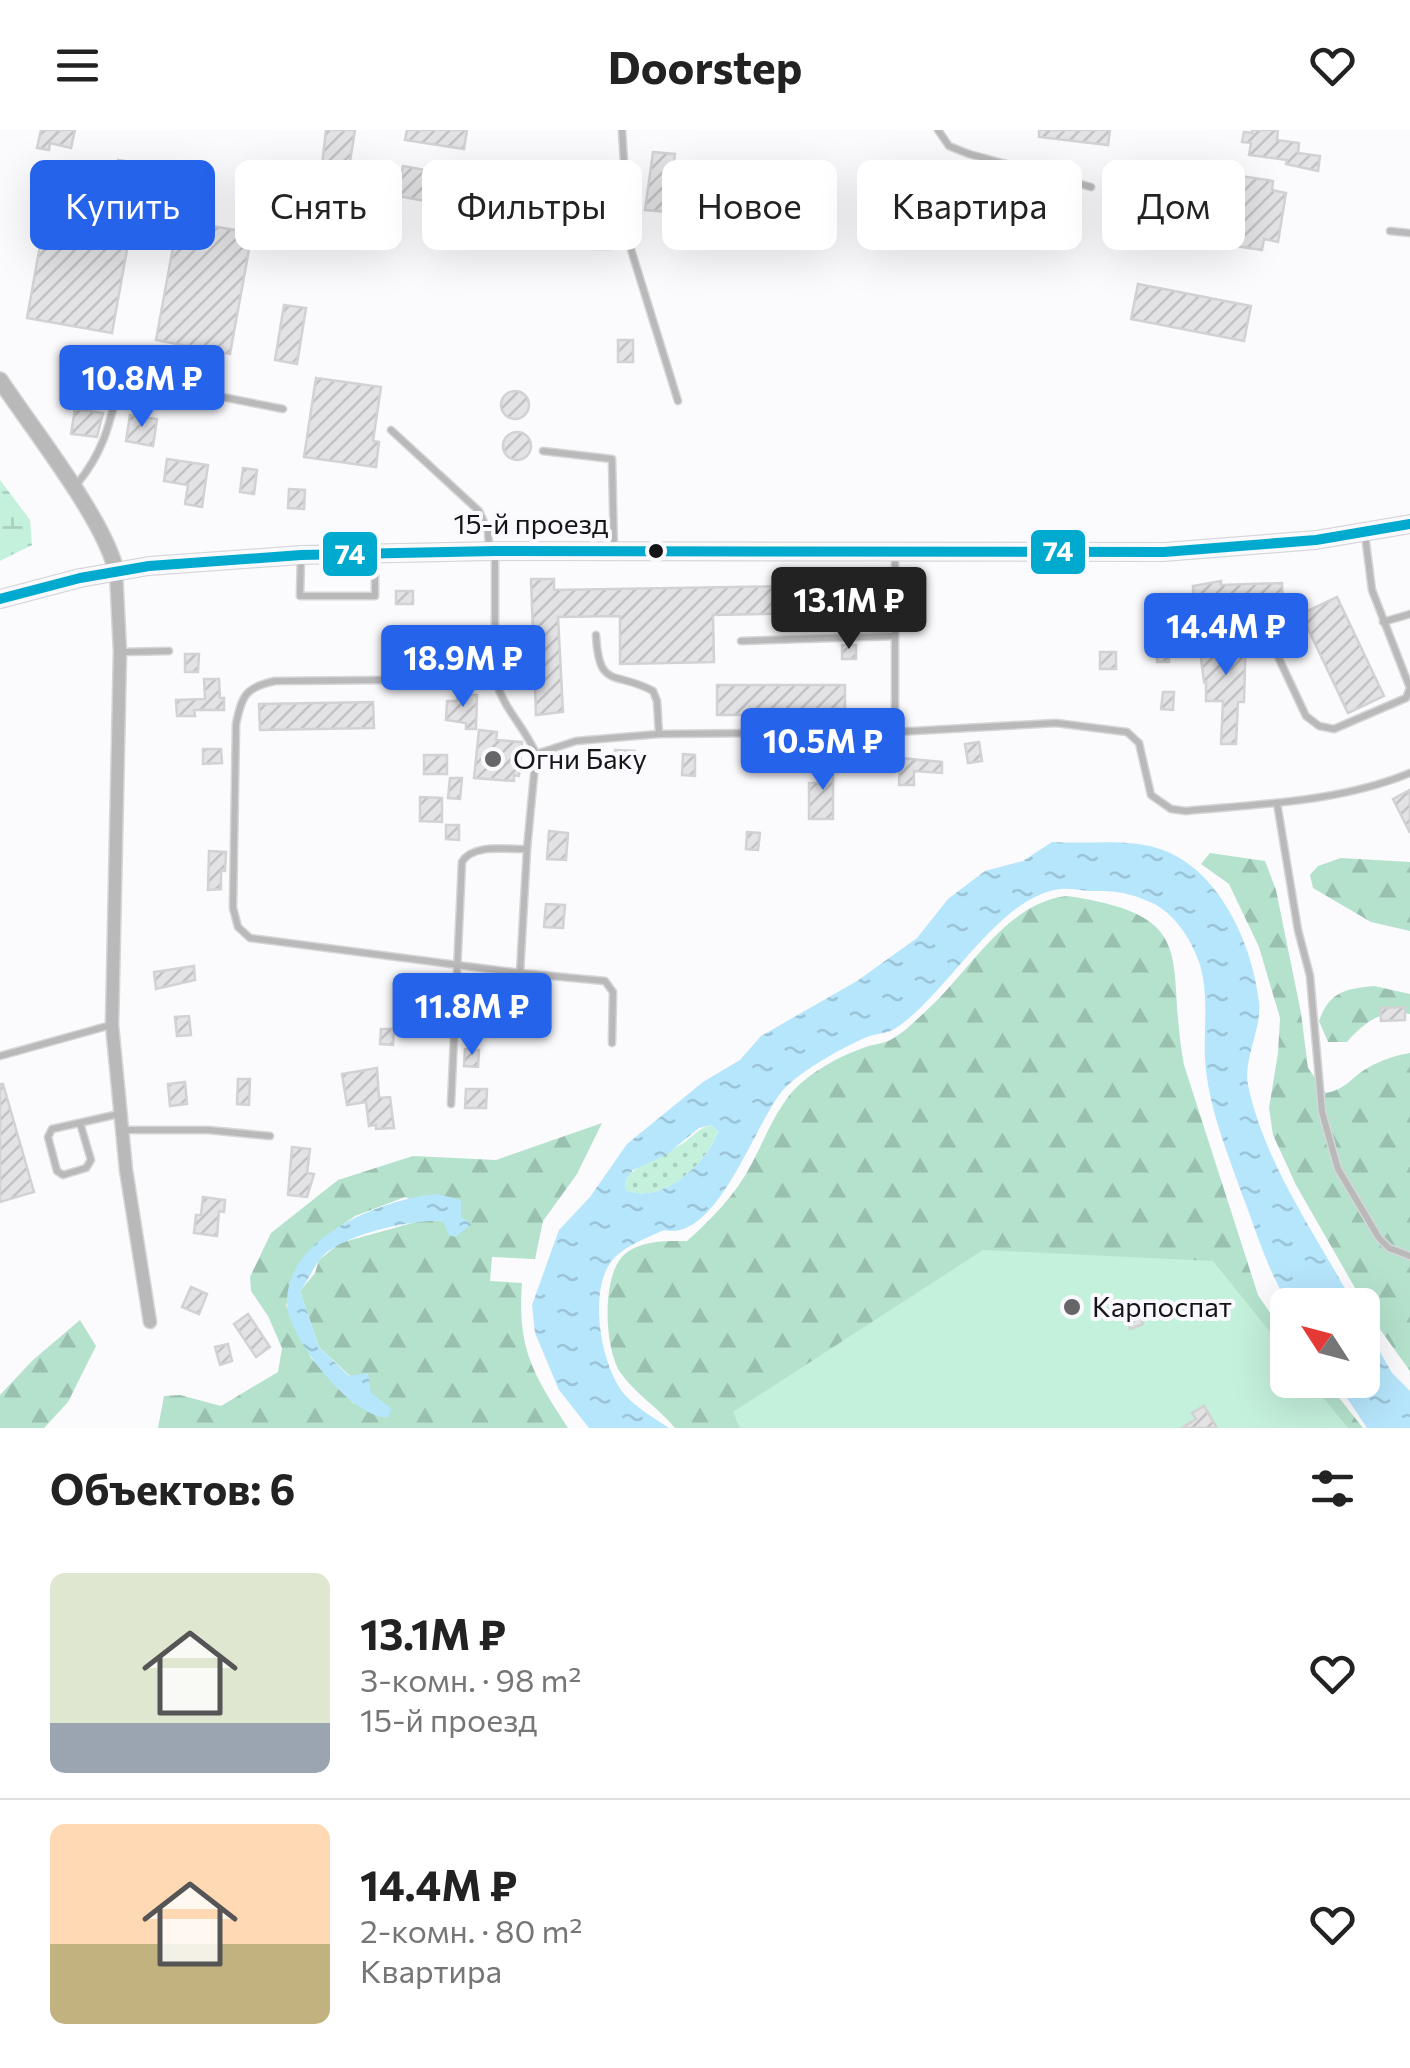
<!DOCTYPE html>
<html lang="ru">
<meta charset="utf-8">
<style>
body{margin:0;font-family:Commissioner,sans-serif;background:#f6f6f6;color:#222;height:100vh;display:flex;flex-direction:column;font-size:38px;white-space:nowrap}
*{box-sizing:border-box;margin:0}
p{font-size:32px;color:#767676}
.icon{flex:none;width:55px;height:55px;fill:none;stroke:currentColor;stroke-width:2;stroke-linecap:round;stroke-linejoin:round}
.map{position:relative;height:1298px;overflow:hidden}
.panel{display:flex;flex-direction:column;background:#fff;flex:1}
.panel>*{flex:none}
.hud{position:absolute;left:30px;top:30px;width:1350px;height:90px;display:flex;gap:20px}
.needle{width:65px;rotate:306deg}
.buttons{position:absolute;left:1270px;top:1158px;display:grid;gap:20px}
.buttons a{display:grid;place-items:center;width:110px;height:110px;border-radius:15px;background:#fff;box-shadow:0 10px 40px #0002;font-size:50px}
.price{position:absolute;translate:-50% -85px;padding:0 22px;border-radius:10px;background:#2563eb;color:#fff;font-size:32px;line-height:65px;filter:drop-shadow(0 2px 5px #0008)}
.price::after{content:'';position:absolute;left:50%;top:60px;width:30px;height:22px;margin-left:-15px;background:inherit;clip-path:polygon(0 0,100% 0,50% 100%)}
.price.active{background:#222;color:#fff}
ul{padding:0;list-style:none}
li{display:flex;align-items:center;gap:30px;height:250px;padding:0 50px}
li+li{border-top:2px solid #e0e0e0}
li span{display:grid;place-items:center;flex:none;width:280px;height:200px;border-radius:15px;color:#555}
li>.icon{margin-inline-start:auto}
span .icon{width:120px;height:120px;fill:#fffc;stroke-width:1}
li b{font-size:42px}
h2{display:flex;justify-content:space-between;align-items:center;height:120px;padding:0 50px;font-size:42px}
.chip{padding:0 35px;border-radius:15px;background:#fff;box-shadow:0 10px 40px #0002;font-size:35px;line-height:90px}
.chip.active{background:#2563eb;color:#fff}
header{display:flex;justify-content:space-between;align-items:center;height:130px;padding:0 50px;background:#fff;font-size:45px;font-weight:700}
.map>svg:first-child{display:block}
.grass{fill:url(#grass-dots)}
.forest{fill:url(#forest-firs);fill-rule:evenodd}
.wetland{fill:url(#wetland-marsh)}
.park{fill:#c4f1dc}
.water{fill:url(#water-ripples);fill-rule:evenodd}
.building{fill:url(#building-hatch);stroke:#d2d2d4;stroke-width:2.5}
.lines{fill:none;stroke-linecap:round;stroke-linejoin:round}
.service-casing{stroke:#d6d6d8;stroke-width:9}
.minor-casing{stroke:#d6d6d8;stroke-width:15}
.tertiary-casing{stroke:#d6d6d8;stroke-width:18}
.secondary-casing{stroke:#d6d6d8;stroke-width:20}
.service{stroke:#bab9b9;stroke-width:6}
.minor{stroke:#bab9b9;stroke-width:12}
.tertiary{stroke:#bab9b9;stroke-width:15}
.secondary{stroke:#bab9b8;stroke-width:18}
.bus-1-casing{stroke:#faf9fe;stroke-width:18}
.bus-1{stroke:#00a9ce;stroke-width:10}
.bus-dot{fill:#151518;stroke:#faf9fe;stroke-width:4}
.poi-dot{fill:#666568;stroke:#faf9fe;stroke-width:4}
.labels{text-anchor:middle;stroke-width:8;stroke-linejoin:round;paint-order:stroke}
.street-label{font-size:28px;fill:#151518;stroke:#faf9fe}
.poi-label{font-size:28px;fill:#151518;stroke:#faf9fe;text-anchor:start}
.line-badge{stroke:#faf9fe;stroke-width:4}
.badge-label{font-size:28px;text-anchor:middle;font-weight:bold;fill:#fff}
</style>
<header><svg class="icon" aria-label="menu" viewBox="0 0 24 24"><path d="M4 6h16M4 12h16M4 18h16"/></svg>Doorstep<svg class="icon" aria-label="heart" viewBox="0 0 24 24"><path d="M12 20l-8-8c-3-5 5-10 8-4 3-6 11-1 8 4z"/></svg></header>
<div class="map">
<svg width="1410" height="1298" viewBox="0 0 1410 1298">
<defs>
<pattern id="grass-dots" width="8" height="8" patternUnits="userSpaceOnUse" patternTransform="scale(2.5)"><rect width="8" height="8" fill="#c4f1dc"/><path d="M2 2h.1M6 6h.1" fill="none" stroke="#a8cebc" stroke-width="1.8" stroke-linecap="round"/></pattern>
<pattern id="forest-firs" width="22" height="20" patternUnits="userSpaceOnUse" patternTransform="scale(2.5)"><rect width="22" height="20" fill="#b4e2cd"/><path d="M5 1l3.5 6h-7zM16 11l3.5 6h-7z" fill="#9ac1af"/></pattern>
<pattern id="wetland-marsh" width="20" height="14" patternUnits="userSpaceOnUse" patternTransform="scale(2.5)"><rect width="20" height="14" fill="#c4f1dc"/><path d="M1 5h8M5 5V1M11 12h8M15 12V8" fill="none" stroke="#a8cebc"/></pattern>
<pattern id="water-ripples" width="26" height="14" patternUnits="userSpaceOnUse" patternTransform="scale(2.5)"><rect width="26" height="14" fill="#b6e6fc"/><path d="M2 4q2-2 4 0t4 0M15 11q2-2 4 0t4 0" fill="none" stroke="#9cc4d7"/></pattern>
<pattern id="building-hatch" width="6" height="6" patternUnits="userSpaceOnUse" patternTransform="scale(2.5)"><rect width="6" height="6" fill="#e3e2e5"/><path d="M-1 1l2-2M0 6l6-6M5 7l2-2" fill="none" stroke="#c2c1c4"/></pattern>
</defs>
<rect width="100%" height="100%" fill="#fbfafd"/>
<path class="grass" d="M712 995 718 1002C707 1033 662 1076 626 1060L625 1051C639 1030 665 1026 685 1012 695 1004 699 998 712 995Z"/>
<g class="forest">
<path d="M1210 723 1265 731 1276 760 1301 883 1308 938 1326 963C1345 960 1352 947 1369 937 1382 930 1396 925 1410 923V1241L1374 1191 1296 1055 1273 1005 1269 978 1278 923 1280 888 1259 817 1229 754 1201 734Z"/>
<path d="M1341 728 1410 732V801L1371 792 1313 758 1310 745 1318 736Z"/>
<path d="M1067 766C1205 786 1164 830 1184 935L1258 1165 1287 1208 1288 1250H1325L1363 1298H675C659 1278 634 1263 620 1242 604 1217 601 1142 626 1123 643 1110 667 1111 687 1111 711 1090 736 1064 751 1035 765 1009 773 985 792 962 810 942 838 927 863 918 872 914 884 914 892 909 905 902 917 889 928 879 970 841 1007 772 1067 766Z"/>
<path d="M1374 856 1410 864V884C1383 878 1363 893 1347 912H1328L1319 891C1330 861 1345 859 1374 856Z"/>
<path d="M602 993 577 1044 543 1091 535 1129 492 1127 490 1151 522 1153C517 1219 533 1244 568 1298H158L164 1266 180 1265 221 1276 278 1242 282 1218 268 1186 251 1161 250 1147 271 1103 338 1050 413 1026 496 1030ZM405 1067 466 1092 423 1090 340 1113 319 1130 315 1143 300 1161 319 1217 350 1246 354 1274 311 1228 286 1175 325 1107 355 1086Z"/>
<path d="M80 1190 96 1216 68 1272 44 1298H0V1265L33 1230Z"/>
</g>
<path class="wetland" d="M0 350 30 390 32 415 0 431Z"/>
<path class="park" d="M983 1120 1213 1131 1287 1223 1288 1250H1309L1348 1298H740L733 1282Z"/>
<g class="water">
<path d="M1052 712C1082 714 1114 710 1144 715 1214 726 1252 810 1259 872 1262 899 1243 929 1248 955 1265 1035 1316 1104 1354 1175H1289C1267 1139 1257 1103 1242 1064 1228 1024 1211 984 1206 941 1202 906 1210 869 1200 835 1192 810 1174 782 1150 772 1127 762 1116 761 1091 761 1081 761 1071 758 1061 759 999 765 947 865 896 898 887 904 877 903 867 907 843 917 802 940 784 959 755 991 718 1113 664 1100 647 1108 623 1116 611 1132 588 1163 601 1237 625 1265 637 1278 654 1288 669 1298H589L559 1260 535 1203 532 1175 559 1100 590 1067 627 1014 703 952 740 930 761 906 857 851 917 808 948 769 985 741 1023 731ZM712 995 718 1002C707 1033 662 1076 626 1060L625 1051 633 1040 666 1025 699 998Z"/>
<path d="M437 1064 461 1070V1087L472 1094 455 1107 449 1105 443 1091C412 1089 342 1105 322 1127 315 1134 308 1151 300 1161L319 1217 349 1246 368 1243 371 1263 392 1279 388 1287C352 1290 286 1205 287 1172 287 1106 383 1069 437 1064Z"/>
<path d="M1363 1192 1392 1243 1410 1261V1298H1367L1335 1250H1362Z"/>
</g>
<g class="building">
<path d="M41 0H75L71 18 50 13 49 20 37 18Z"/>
<path d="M326 0H355L349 38 322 35Z"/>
<path d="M407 0H467L464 19 405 10Z"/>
<path d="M1039 0H1110L1108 15 1039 7Z"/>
<path d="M1252 0H1278L1277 10 1299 13 1298 23 1320 26 1318 41 1286 34 1287 30 1249 25 1251 13 1242 12 1244 2 1252 3Z"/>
<path d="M653 22 675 24 667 82 645 80Z"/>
<path d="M118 30 203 43 200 61 116 48Z"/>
<path d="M403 36 463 47 458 77 398 66Z"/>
<path d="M1181 37 1273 51 1272 60 1286 63 1278 112 1264 109 1262 120 1169 106 1170 99 1142 94 1150 45 1179 50Z"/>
<path d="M48 71 133 86 112 203 27 188Z"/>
<path d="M178 90 252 103 230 224 156 210Z"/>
<rect x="592" y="98" width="17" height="21"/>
<path d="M1138 154 1251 176 1244 211 1131 189Z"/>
<path d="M284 175 306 178 297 234 275 230Z"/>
<rect x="618" y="210" width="15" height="22"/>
<path d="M316 248 381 257 373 311 379 312 376 337 304 327Z"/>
<circle cx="515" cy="275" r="14"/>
<path d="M75 279 103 283 97 307 71 304Z"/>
<path d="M130 285 157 289 153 316 126 311Z"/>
<circle cx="517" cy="316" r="14"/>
<path d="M167 329 208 335 202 377 185 374 188 355 164 351Z"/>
<path d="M243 338 257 340 254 364 240 362Z"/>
<path d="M289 359 305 360 304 379 288 378Z"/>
<path d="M531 449H554V460L851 455 852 482 713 485 714 532 620 534V486L558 487 563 582 536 585Z"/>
<path d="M1221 451V455L1282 453 1283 479 1214 481 1213 492 1194 493 1193 456Z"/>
<rect x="396" y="461" width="17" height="13"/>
<path d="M1337 467 1384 566 1348 583 1301 484Z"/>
<path d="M1222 502H1246L1244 572H1238L1236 614H1221L1223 571H1206V551L1204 552 1199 513 1222 514Z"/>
<path d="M458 504H481V527H452V517H458Z"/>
<rect x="1157" y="511" width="12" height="21"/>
<rect x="842" y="515" width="14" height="14"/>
<rect x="1100" y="522" width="16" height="17"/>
<path d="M185 524H199L198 542H185Z"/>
<path d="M204 549H219L220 568H224V580H194L195 586H177L176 570 205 569Z"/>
<rect x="717" y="555" width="128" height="30"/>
<path d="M1163 562H1174L1173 580 1161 579Z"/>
<path d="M457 564 477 565 476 599H466V593L446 590 447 571H457Z"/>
<path d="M373 572 374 598 260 600 259 574Z"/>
<path d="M479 600 497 602 496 610 522 612 519 646 514 645V651L474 648Z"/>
<path d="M979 612 982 631 968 633 965 614Z"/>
<path d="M203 619H221L222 633 203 634Z"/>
<path d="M615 620 635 621 634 634H615Z"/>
<path d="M683 624 695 625V646L682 645Z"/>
<rect x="424" y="625" width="23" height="19"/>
<path d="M822 626H833V689H809V653H820Z"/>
<path d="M900 628 942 632V643L914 641V655H899Z"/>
<path d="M450 648H462L460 669 448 668Z"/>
<path d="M1410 660V703L1393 669Z"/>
<path d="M420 667 442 668V692L420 691Z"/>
<path d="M446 695H459V710L446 709Z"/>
<path d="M549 701 568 703 566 730 547 729Z"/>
<path d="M747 702 760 703 758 720 746 719Z"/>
<path d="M209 721 226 722 225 741 221 740V759L208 760Z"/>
<path d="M546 774 565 775 563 798 544 797Z"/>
<path d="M194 836 195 850 156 859 154 842Z"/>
<path d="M1405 877V890L1381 891 1380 878Z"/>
<path d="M189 886 191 905 177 906 175 887Z"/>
<path d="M381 899H394L393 915 380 914Z"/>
<path d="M465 919 479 920 478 937 464 936Z"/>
<path d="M377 938 379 968 390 967 394 998 376 999V995L369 996 366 972 347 975 342 944Z"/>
<path d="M238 949H250L249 975 237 974Z"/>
<path d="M185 952 187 974 170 976 168 954Z"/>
<path d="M0 954H3L34 1062 0 1072Z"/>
<path d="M466 959H487L486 978H465Z"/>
<path d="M292 1017 310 1019 307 1043 314 1044 307 1067 288 1065Z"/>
<path d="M203 1067 225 1070 224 1082 219 1081 217 1106 194 1103 196 1085H201Z"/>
<path d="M191 1157 207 1164 199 1184 182 1177Z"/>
<path d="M1135 1173 1143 1194 1130 1199 1123 1177Z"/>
<path d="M248 1184 270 1217 256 1227 234 1194Z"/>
<path d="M228 1214 232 1231 220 1235 215 1217Z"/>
<path d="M1204 1276 1217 1298H1182L1196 1289 1192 1283Z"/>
</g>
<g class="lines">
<defs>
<g id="service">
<path d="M622 0 629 113 678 271"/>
<path d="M938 0 949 16 969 24 1091 57"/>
<path d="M1390 101 1410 103"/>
<path d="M391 300 479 381 488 401 489 418"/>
<path d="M543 321 612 329 614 420"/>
<path d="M77 354C106 319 110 290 121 247L283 279"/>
<path d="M1365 405 1372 460 1410 558"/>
<path d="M495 423V549L275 551C246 557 242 565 236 594L233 778 238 797 250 808 520 843 527 719 536 624 576 611 659 604 895 602V424"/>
<path d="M301 426 300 466H375V428"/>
<path d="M1219 490H1255L1263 495 1306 586 1319 596 1334 599 1406 568 1410 558"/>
<path d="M1383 492 1410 484"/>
<path d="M596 505C599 561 615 540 653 561L657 571 659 604"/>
<path d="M741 511 894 506"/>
<path d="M122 522 169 521"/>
<path d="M495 549C505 582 524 595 536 624"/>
<path d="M895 602 1056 593 1127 602 1139 613 1151 665 1171 679 1186 681C1260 674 1340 672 1410 643"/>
<path d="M1277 673 1298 800 1310 846 1322 982 1338 1039 1379 1108 1389 1118 1410 1126"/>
<path d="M520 843 605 851 613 862 612 913"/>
<path d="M0 926 111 895"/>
<path d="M451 974 462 732C473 713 507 720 527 719"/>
<path d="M80 993 91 1030 86 1038 63 1045 57 1041 48 1007 52 999 119 984"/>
<path d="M122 1000H208L270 1006"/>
</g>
<path id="minor" d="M116 441 120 522 112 895 126 1040 150 1192"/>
<path id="tertiary" d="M0 250C31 297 105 390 116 441"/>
<path id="secondary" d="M0 469 80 448 149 436 301 425 495 421 1164 422 1316 410 1410 394"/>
</defs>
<use href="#service" class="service-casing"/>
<use href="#minor" class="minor-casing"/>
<use href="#tertiary" class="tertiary-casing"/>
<use href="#secondary" class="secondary-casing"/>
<use href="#service" class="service"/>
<use href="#minor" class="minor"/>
<use href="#tertiary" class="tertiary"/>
<use href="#secondary" class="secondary"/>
<defs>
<path id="bus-1" d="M0 469 80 448 149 436 301 425 495 421 1164 422 1316 410 1410 394"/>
</defs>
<use href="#bus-1" class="bus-1-casing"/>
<use href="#bus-1" class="bus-1"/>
</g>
<circle class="bus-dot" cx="656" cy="421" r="9"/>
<g class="poi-dot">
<circle cx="493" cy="629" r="10"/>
<circle cx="1072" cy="1177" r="10"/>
</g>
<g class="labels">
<g class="street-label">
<text x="531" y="404">15-й проезд</text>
</g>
<g class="poi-label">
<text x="513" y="639">Огни Баку</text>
<text x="1092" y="1187">Карпоспат</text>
</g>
</g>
<g class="line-badge">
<rect x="1029" y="398" width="58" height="48" rx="10" fill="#00a9ce"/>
<rect x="321" y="400" width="58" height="48" rx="10" fill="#00a9ce"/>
</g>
<g class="badge-label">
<text x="1058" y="431">74</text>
<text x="350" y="434">74</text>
</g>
</svg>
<div class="buttons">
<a><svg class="needle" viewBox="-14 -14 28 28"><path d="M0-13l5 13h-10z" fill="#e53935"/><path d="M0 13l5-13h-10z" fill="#767676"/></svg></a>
</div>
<b class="price" style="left:142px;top:300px">10.8M ₽</b>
<b class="price active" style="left:849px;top:522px">13.1M ₽</b>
<b class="price" style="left:1226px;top:548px">14.4M ₽</b>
<b class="price" style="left:463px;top:580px">18.9M ₽</b>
<b class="price" style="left:823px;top:663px">10.5M ₽</b>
<b class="price" style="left:472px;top:928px">11.8M ₽</b>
<div class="hud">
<a class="chip active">Купить</a>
<a class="chip">Снять</a>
<a class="chip">Фильтры</a>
<a class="chip">Новое</a>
<a class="chip">Квартира</a>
<a class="chip">Дом</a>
</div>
</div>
<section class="panel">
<h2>Объектов: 6<svg class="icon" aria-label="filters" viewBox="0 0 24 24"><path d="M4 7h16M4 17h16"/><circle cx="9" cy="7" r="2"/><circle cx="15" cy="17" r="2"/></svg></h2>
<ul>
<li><span style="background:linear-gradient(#dfe7d0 75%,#9aa5b1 0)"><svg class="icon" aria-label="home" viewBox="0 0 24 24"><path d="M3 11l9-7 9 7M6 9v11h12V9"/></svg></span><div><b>13.1M ₽</b><p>3-комн. · 98 m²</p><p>15-й проезд</p></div><svg class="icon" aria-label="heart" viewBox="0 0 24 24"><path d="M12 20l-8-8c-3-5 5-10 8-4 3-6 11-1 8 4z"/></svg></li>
<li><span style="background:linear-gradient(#ffd9b3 60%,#c2b280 0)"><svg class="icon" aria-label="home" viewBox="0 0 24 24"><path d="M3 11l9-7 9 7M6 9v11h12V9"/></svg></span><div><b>14.4M ₽</b><p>2-комн. · 80 m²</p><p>Квартира</p></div><svg class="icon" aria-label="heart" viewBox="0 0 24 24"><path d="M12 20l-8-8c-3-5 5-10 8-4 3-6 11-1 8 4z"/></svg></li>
</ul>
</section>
